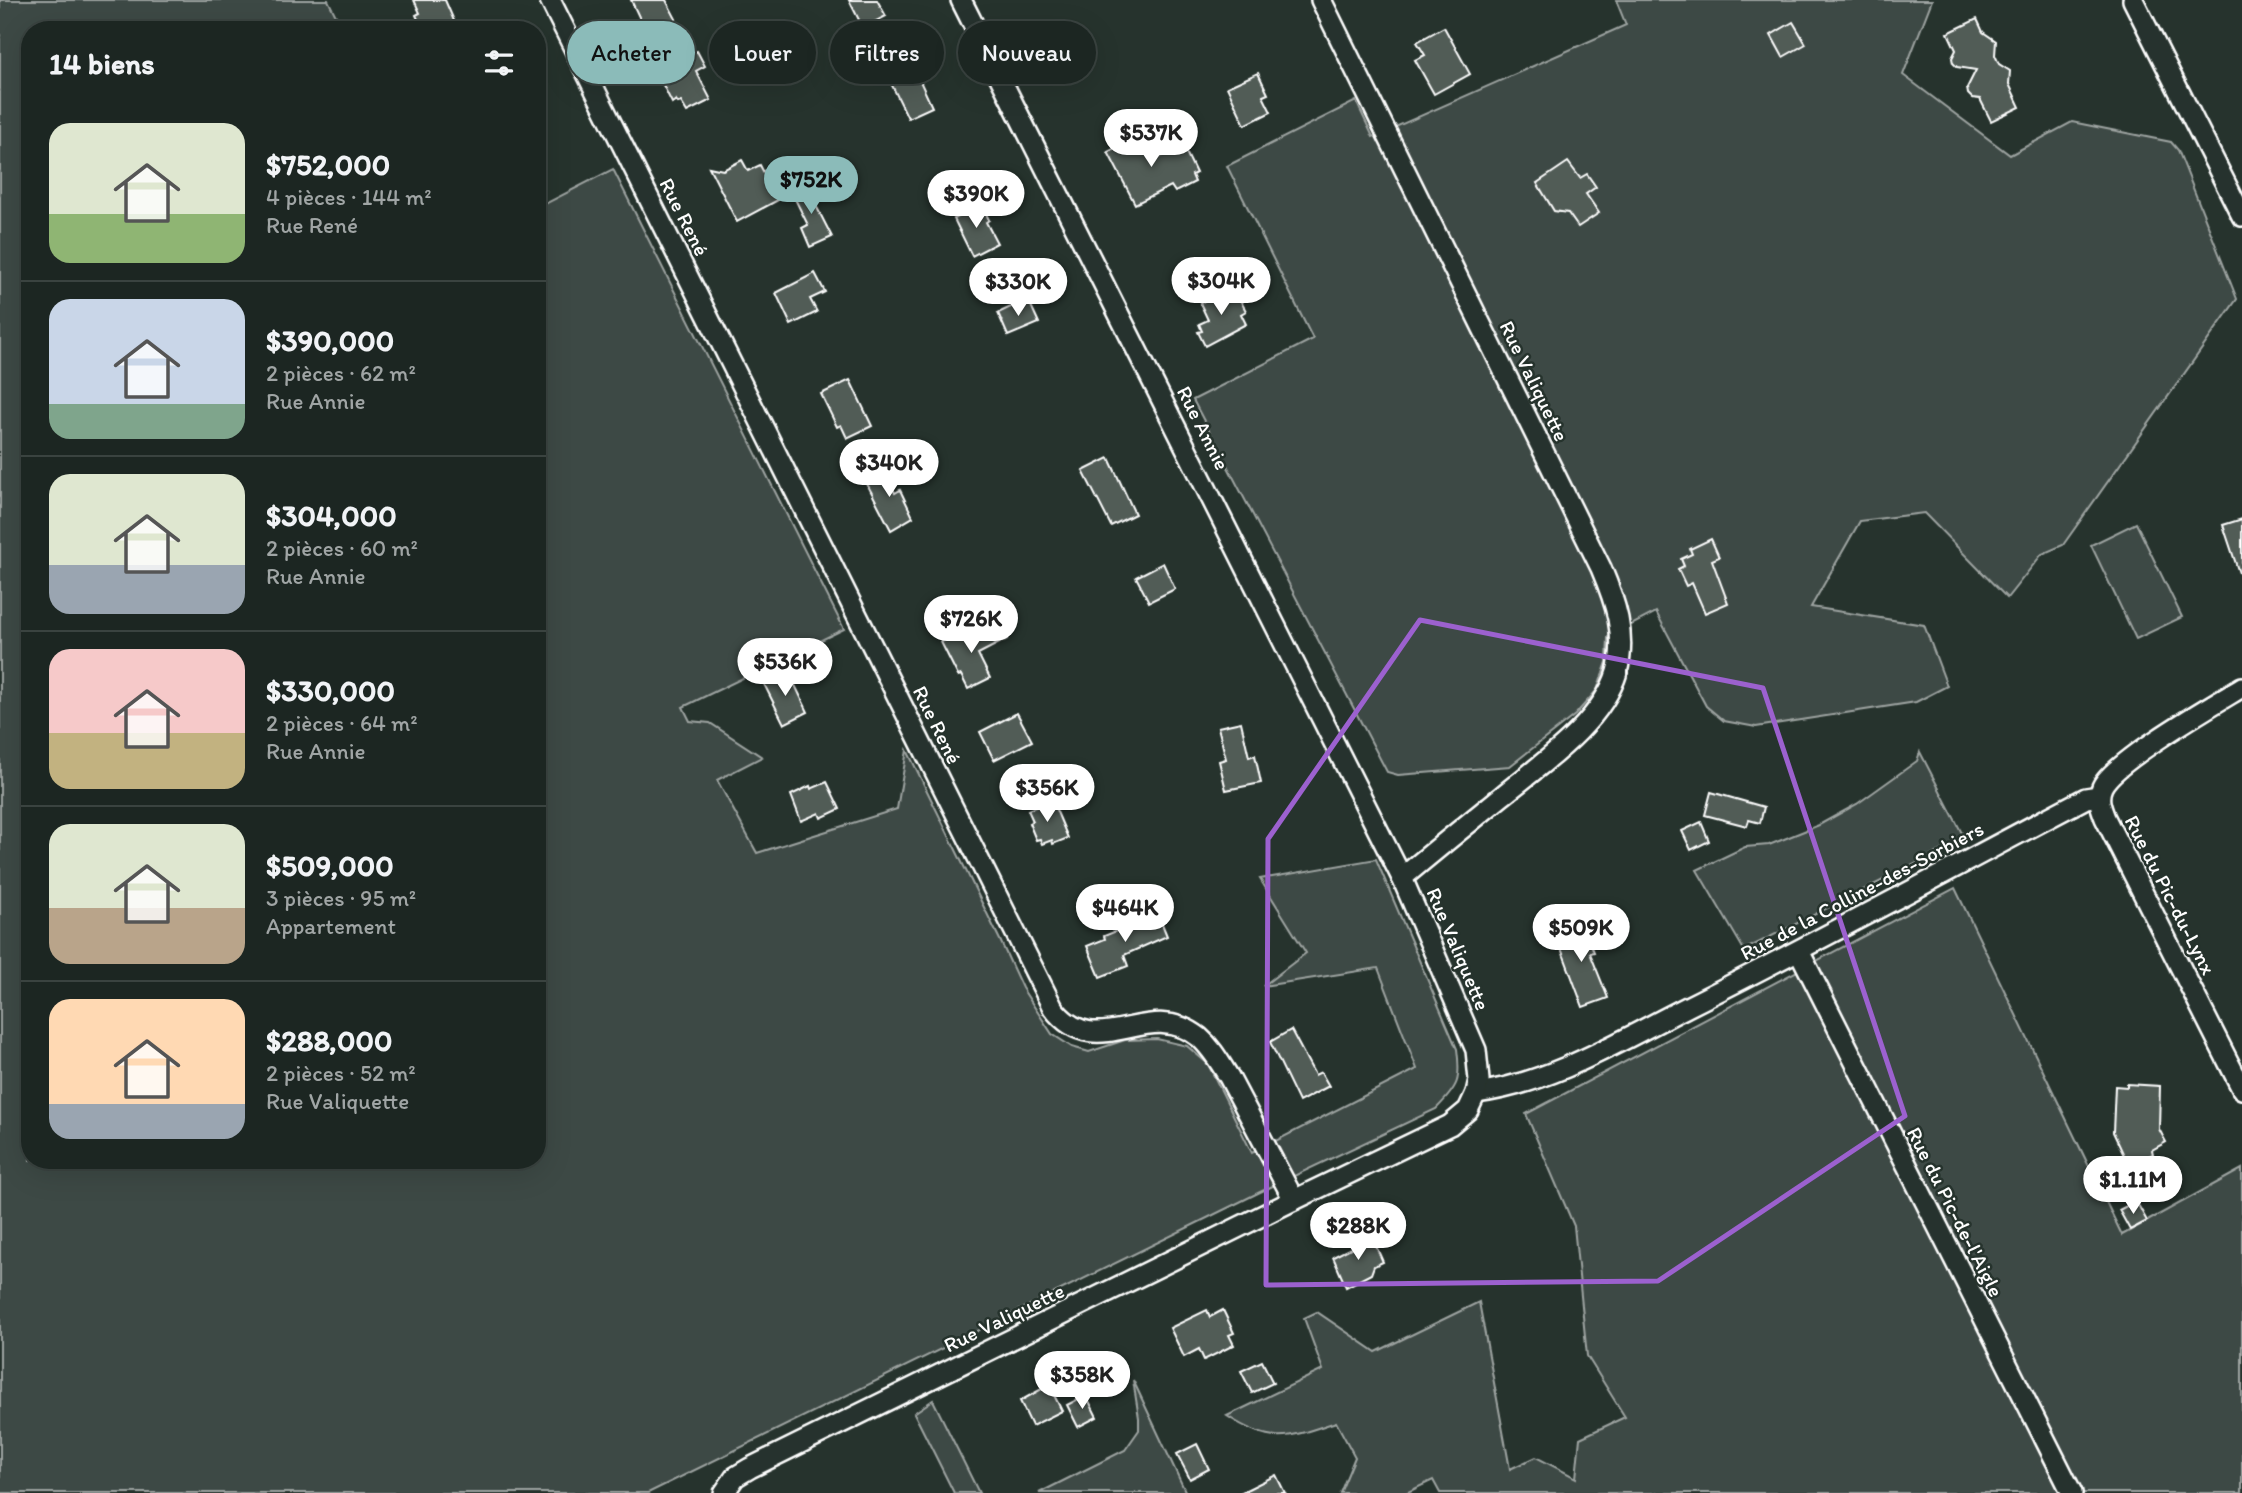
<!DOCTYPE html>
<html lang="fr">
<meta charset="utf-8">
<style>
body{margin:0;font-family:Itim,sans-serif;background:#252e2a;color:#f1f3f6;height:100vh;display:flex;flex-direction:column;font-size:26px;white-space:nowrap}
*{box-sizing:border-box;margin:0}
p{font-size:23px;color:#a0a5a5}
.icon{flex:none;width:38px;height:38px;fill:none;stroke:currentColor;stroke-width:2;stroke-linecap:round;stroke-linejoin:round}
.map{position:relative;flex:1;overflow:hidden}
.panel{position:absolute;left:21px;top:21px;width:525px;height:1148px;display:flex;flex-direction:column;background:#1c2622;border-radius:28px;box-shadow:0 7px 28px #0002,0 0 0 2px #3a4340}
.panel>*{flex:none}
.banner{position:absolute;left:567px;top:21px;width:665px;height:63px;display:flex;gap:14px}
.price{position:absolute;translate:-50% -60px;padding:0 16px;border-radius:24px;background:#fff;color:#222;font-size:23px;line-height:46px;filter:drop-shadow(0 2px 4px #0008)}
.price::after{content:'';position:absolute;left:50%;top:42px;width:21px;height:16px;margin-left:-10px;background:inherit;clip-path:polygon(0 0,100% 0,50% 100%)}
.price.current{background:#8bbbb9;color:#111}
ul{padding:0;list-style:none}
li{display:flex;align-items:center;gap:21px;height:175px;padding:0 28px}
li+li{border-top:2px solid #3a4340}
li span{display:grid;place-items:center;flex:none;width:196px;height:140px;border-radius:21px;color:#555}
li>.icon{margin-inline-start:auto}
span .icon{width:84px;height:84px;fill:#fffc;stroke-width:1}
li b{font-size:30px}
h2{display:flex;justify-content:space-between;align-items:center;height:84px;padding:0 28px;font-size:30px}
.tag{padding:0 24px;border-radius:32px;background:#1c2622;box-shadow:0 7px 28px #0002,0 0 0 2px #3a4340;font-size:24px;line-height:63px}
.tag.current{background:#8bbbb9;color:#111}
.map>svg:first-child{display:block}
.green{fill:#3e4944;stroke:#9ea4a2;stroke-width:2}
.building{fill:#515c57;stroke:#fff;stroke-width:2}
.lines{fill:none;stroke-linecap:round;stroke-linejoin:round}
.minor-casing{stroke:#fff;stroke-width:24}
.minor{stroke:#26332d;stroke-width:19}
.marked{fill:none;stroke:#9c61cf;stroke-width:5;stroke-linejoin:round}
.labels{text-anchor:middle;stroke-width:5;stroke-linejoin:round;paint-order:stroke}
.street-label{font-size:21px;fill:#fff;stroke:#26332d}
</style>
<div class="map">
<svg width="2242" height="1493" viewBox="0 0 2242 1493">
<rect width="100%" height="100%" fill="#26332d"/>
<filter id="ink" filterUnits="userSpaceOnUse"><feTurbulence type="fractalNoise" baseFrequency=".0143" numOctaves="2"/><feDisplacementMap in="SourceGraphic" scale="14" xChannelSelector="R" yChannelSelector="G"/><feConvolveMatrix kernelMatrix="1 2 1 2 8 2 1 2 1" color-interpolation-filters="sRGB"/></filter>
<g filter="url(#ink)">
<g class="green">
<path d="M0 0H328L343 30H30V1160H537V208L613 169 844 629 683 707 690 721 710 723 762 757 717 780 757 853 897 809 907 750 1000 940 1022 988 1052 1034 1072 1047 1089 1052 1125 1040 1157 1039 1187 1046 1208 1064 1252 1153 1417 1069 1378 968 1263 986 1306 953 1260 879 1376 859 1457 1049C1461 1080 1459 1086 1436 1109L1258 1193 648 1493H0Z"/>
<path d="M1616 0H1932L1903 75 2010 155 2072 122 2171 142 2178 150 2237 299 2063 545 2042 554 2007 598 1924 513 1860 521 1811 607 1924 625 1947 686 1916 702 1756 727 1724 721 1706 706 1656 612 1608 637 1607 662 1597 690 1575 715 1510 766 1398 775 1387 772 1193 400 1313 339 1227 166 1356 101 1373 137 1626 25Z"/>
<path d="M2136 523 2182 617 2136 639 2091 545Z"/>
<path d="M1920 752 1965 839 1744 950 1697 870 1745 847 1769 845 1819 825 1857 804 1917 761Z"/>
<path d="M1955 888 2122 1235 2242 1169V1493H1440L1433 1480 1406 1493H1340L1355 1457 1336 1422C1288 1438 1273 1446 1227 1416L1323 1370 1304 1318 1317 1312 1376 1352 1479 1302 1510 1469 1536 1457 1576 1478 1580 1438 1625 1417 1587 1356 1574 1226 1526 1114Z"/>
<path d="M1133 1380 1186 1493H1039L1125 1450 1139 1430V1418Z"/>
<path d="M933 1400 979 1493H954L914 1413Z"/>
</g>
<g class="building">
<path d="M414 0H445L458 30H423L416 15 420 13Z"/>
<path d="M631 0H666L676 19 647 34Z"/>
<path d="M849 0H877L886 16 863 28Z"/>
<path d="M1977 19 1983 32 1996 41 1995 55 1999 64 2010 71 2009 84 2020 107 1991 121 1980 99 1972 98 1968 94 1967 88 1976 70 1957 67 1953 63 1952 58 1956 50 1948 33Z"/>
<path d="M1793 22 1806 44 1783 57 1771 35Z"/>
<path d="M1444 27 1470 74 1434 94 1415 60 1425 55 1417 42Z"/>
<path d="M697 51 705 66 696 71 711 100 687 112 681 102 678 103 676 100 672 103 663 85 670 82 665 72 685 61 683 58Z"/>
<path d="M909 57 932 107 908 118 884 69Z"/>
<path d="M1258 73 1268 94 1263 96 1271 112 1245 125 1227 87Z"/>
<path d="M1145 133 1158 158 1178 148 1180 152 1185 150 1196 173 1192 175 1195 182 1175 192 1171 186 1135 204 1108 152Z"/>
<path d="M742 160 748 171 760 165 778 200 737 222 709 167 723 170Z"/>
<path d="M1568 162 1580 178 1587 174 1596 187 1586 194 1599 213 1578 227 1568 213 1554 211 1537 183Z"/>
<path d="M804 182 832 237 810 247 802 228 808 225 790 189Z"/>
<path d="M982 205 989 220 986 222 997 243 972 256 954 219Z"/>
<path d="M815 273 825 292 810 299 817 312 791 325 776 293Z"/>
<path d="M1229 289 1234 298 1238 296 1246 311 1241 314 1246 324 1205 346 1198 332 1202 331 1199 324 1208 320 1200 303Z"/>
<path d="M1028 299 1039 323 1008 336 998 313Z"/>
<path d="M850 380 872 426 847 438 841 425 837 427 821 394Z"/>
<path d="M1109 458 1135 514 1111 526 1083 471Z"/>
<path d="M883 468 895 493 900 490 913 517 891 530 864 478Z"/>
<path d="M2242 519V573H2239L2223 525Z"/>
<path d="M1711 539 1719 557 1712 560 1728 603 1705 613 1692 583 1686 586 1678 569 1684 566 1681 559 1692 554 1690 549Z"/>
<path d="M1163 563 1175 589 1149 602 1136 577Z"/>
<path d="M1002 628 1007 639 978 654 990 678 968 689 961 675 958 676 941 642 966 629 972 641Z"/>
<path d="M783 672 790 685 794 683 808 712 784 724 763 682Z"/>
<path d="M1017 713 1032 741 994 760 980 732Z"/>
<path d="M1241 722 1249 757 1255 755 1261 783 1226 790 1219 761 1226 759 1218 727Z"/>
<path d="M827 782 840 809 821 818 819 813 801 821 791 795 810 786 811 789Z"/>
<path d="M1711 792 1764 807 1760 823 1749 820 1747 826 1705 815Z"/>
<path d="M1052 800 1068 838 1053 844 1052 840 1042 844 1040 839 1036 840 1029 823 1033 821 1028 810Z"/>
<path d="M1701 822 1709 841 1691 850 1682 831Z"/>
<path d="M1158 914 1167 936 1124 955 1128 966 1100 977 1087 946 1105 939 1104 936Z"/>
<path d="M1582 921 1594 952 1590 953 1608 998 1583 1007 1555 932Z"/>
<path d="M1291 1030 1315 1075 1321 1072 1329 1086 1299 1102 1270 1042Z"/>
<path d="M2127 1084 2160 1086 2159 1129 2166 1142 2152 1150 2153 1154 2129 1166 2113 1132 2115 1086 2127 1087Z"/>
<path d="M2136 1201 2147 1221 2130 1230 2119 1210Z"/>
<path d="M1372 1237 1383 1262 1374 1266 1371 1274 1346 1287 1333 1257Z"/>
<path d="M1207 1310 1210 1317 1223 1310 1234 1333 1229 1335 1234 1345 1204 1360 1199 1349 1184 1357 1170 1328Z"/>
<path d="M1262 1361 1273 1383 1252 1393 1241 1371Z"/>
<path d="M1049 1385 1062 1411 1032 1426 1020 1401Z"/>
<path d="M1086 1395 1097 1417 1078 1427 1067 1405Z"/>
<path d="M1197 1444 1209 1469 1190 1479 1177 1454Z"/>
<path d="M1276 1475 1285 1493H1240Z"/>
</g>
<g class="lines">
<defs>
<g id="minor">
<path d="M550 0 1053 1008C1097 1066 1147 996 1199 1037 1212 1048 1220 1063 1229 1077L1294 1200"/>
<path d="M961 0 1402 878"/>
<path d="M2133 0 2242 216"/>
<path d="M2242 687C2214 704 2113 762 2102 787 2097 798 2101 808 2105 818L2242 1089"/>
<path d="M1799 951 2072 1493"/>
<path d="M1476 1093C1553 1083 1623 1039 1691 1005 1824 939 1954 867 2086 798L2099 796"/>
<path d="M724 1493 735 1477 750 1468 1294 1200 1450 1125 1468 1110 1476 1093 1479 1080 1476 1050 1402 878C1435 850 1469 823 1502 796 1541 764 1602 723 1617 672 1627 635 1615 601 1601 568L1321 0"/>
</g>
</defs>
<use href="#minor" class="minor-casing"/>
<use href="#minor" class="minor"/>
</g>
</g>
<path class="marked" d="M1420 620 1763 688 1905 1116 1658 1281 1266 1285 1268 839Z"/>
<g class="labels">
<g class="street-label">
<text transform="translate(684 217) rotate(63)" y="7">Rue René</text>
<text transform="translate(1534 381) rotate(64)" y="7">Rue Valiquette</text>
<text transform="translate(1203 428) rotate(63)" y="7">Rue Annie</text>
<text transform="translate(937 725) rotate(64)" y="7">Rue René</text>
<text transform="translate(1862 891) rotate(-28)" y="7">Rue de la Colline-des-Sorbiers</text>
<text transform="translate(2170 895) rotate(63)" y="7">Rue du Pic-du-Lynx</text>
<text transform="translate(1458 949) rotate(67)" y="7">Rue Valiquette</text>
<text transform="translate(1955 1212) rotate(63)" y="7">Rue du Pic-de-l'Aigle</text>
<text transform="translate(1004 1318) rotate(-26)" y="7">Rue Valiquette</text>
</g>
</g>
</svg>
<b class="price" style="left:1151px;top:169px">$537K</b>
<b class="price current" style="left:811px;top:216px">$752K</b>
<b class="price" style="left:976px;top:230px">$390K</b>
<b class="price" style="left:1221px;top:317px">$304K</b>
<b class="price" style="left:1018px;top:318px">$330K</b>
<b class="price" style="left:889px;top:499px">$340K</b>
<b class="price" style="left:971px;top:655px">$726K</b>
<b class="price" style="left:785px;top:698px">$536K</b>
<b class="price" style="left:1047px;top:824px">$356K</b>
<b class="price" style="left:1125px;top:944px">$464K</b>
<b class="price" style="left:1581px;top:964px">$509K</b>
<b class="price" style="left:2133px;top:1216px">$1.11M</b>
<b class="price" style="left:1358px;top:1262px">$288K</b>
<b class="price" style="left:1082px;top:1411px">$358K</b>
<div class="banner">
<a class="tag current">Acheter</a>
<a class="tag">Louer</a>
<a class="tag">Filtres</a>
<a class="tag">Nouveau</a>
</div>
<section class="panel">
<h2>14 biens<svg class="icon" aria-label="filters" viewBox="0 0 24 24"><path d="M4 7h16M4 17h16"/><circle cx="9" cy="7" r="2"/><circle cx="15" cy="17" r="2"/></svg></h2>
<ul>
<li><span style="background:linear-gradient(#dfe7d0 65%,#8fb573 0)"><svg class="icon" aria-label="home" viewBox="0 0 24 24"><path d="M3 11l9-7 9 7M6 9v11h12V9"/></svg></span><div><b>$752,000</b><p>4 pièces · 144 m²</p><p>Rue René</p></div></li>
<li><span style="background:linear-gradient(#c9d6e8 75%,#7fa58c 0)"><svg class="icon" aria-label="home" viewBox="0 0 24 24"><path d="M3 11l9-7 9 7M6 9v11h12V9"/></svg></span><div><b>$390,000</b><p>2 pièces · 62 m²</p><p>Rue Annie</p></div></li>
<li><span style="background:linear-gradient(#dfe7d0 65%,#9aa5b1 0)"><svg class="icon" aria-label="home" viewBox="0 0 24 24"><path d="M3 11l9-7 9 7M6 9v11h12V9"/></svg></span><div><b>$304,000</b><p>2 pièces · 60 m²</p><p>Rue Annie</p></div></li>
<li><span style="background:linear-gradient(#f6c9c9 60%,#c2b280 0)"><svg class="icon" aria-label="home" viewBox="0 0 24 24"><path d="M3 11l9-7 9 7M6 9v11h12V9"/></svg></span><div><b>$330,000</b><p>2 pièces · 64 m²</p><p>Rue Annie</p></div></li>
<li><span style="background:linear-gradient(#dfe7d0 60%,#b9a48a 0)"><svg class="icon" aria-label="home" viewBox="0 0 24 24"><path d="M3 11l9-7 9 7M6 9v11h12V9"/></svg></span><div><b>$509,000</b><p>3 pièces · 95 m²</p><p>Appartement</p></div></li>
<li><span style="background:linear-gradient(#ffd9b3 75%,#9aa5b1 0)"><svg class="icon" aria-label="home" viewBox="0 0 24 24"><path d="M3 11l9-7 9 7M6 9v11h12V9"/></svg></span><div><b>$288,000</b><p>2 pièces · 52 m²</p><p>Rue Valiquette</p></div></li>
</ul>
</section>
</div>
